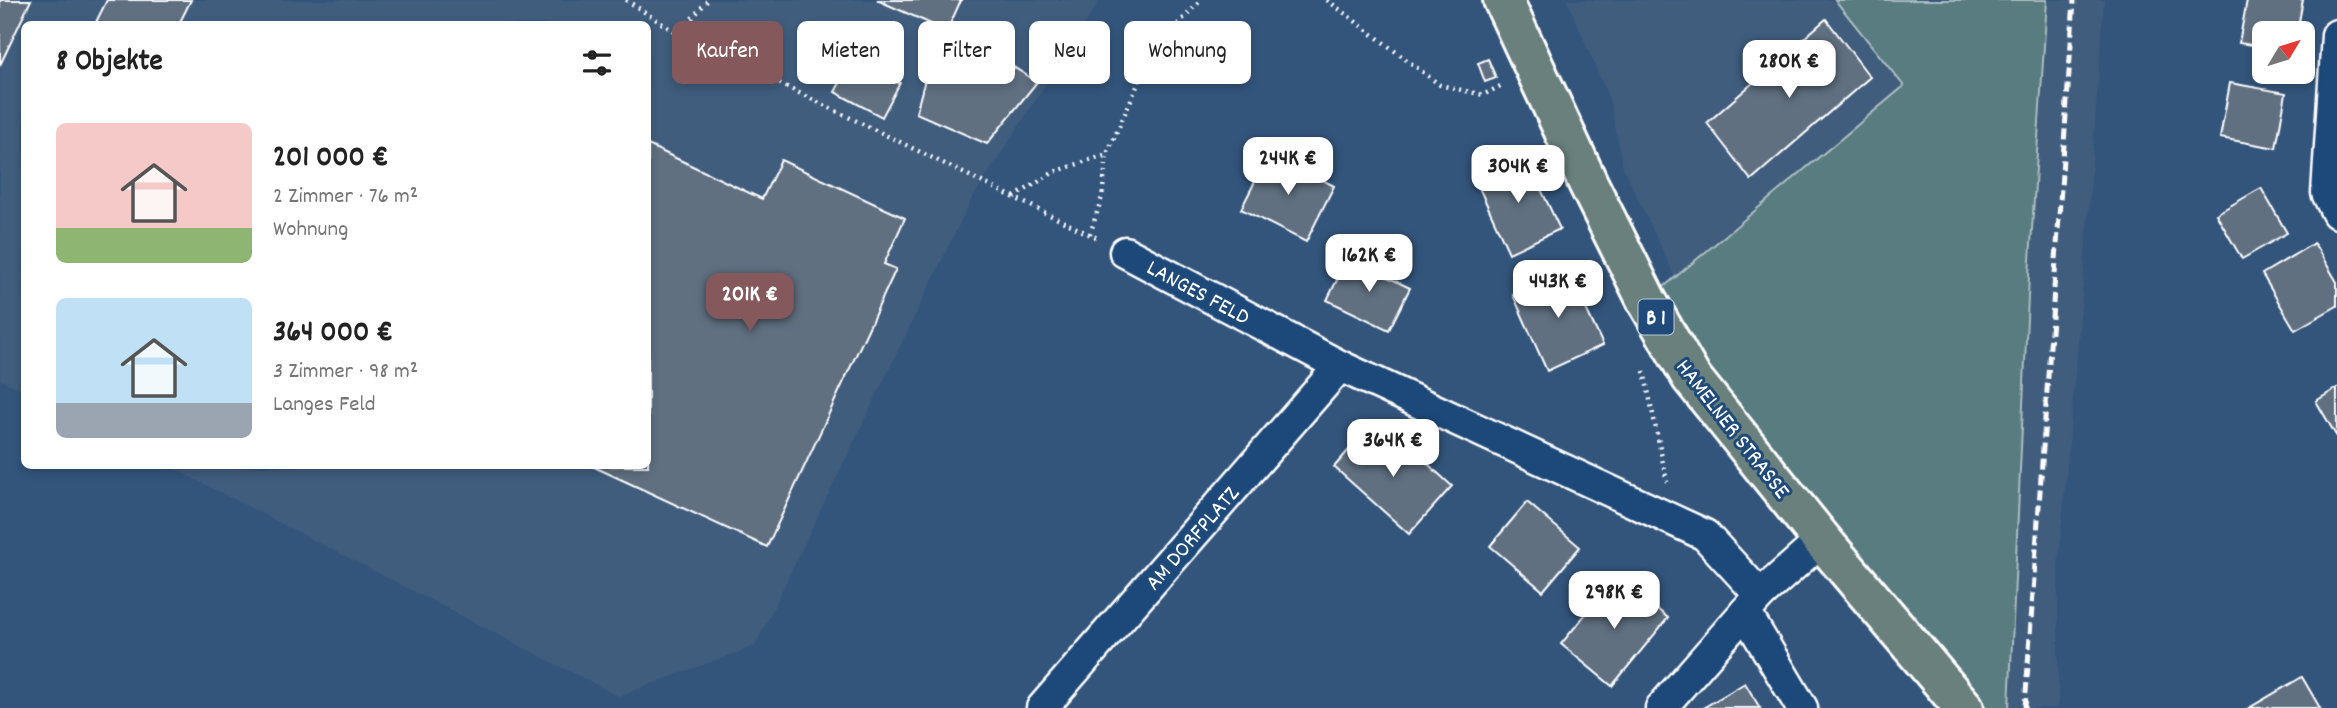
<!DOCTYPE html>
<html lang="de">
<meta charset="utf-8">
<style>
body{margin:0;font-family:Dekko,sans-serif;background:#f6f6f6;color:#222;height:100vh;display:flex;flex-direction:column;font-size:26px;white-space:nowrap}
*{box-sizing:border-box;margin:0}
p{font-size:23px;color:#767676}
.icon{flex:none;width:38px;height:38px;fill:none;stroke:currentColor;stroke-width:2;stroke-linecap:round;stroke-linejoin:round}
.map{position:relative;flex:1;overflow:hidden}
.drawer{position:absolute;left:21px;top:21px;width:630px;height:448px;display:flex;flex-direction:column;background:#fff;border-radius:10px;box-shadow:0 4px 10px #0003}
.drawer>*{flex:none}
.top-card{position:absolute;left:672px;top:21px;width:665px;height:63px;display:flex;gap:14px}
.needle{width:46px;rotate:52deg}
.controls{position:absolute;left:2252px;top:21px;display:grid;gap:14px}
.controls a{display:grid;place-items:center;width:63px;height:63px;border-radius:10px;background:#fff;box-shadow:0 4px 10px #0003;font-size:35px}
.price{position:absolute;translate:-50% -60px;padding:0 16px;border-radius:14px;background:#fff;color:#222;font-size:23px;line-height:46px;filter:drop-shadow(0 2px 4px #0008)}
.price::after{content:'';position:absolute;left:50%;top:42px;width:21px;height:16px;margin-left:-10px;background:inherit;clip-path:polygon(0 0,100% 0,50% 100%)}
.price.active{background:#85585c;color:#fff}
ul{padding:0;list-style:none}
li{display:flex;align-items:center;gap:21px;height:175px;padding:0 35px}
li span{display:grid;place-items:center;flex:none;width:196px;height:140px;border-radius:10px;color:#555}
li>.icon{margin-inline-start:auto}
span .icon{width:84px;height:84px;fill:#fffc;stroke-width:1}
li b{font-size:30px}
h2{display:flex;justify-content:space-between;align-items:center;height:84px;padding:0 35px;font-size:30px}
.pill{padding:0 24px;border-radius:10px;background:#fff;box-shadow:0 4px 10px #0003;font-size:24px;line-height:63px}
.pill.active{background:#85585c;color:#fff}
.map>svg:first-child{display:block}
.built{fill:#415d7e}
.green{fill:#587b80;stroke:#acbdc0;stroke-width:2}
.building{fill:#616f81;stroke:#fff;stroke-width:2}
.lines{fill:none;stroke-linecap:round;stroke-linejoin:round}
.street-casing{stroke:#fff;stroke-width:35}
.primary-casing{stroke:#fff;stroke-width:44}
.path{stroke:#fff;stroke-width:4.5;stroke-dasharray:2 5;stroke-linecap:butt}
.street{stroke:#1f4a7a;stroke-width:30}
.primary{stroke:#6a807d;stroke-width:38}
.rail{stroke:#fff;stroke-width:5;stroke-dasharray:10 5;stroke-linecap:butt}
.labels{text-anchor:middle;stroke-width:6;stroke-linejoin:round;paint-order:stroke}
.shield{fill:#1f4a7a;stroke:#bcc9d7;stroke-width:2}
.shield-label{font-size:21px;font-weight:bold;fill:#fff}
.street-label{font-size:23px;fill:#fff;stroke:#1f4a7a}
</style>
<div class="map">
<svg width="2337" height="708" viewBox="0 0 2337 708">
<rect width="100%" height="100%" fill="#33557c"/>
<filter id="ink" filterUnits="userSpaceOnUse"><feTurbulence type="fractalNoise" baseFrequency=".0143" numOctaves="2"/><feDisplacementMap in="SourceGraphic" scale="14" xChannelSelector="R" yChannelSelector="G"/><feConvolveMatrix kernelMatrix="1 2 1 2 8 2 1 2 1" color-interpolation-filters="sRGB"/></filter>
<g filter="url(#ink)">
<g class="built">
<path d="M0 0H1100L971 200 755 646 618 696 169 466H648V24H24V391L0 379Z"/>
<path d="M1567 0H1835L1905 86 1675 277 1623 167 1610 101Z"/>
<path d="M2047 0H2104L2084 272 2058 568V708H2008L2010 565Z"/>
</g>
<path class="green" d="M1835 0H2047L2029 275 2009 708H1964L1647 301 1904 86Z"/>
<g class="building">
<path d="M0 0H31L0 65Z"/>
<path d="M107 0H191L179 24H95Z"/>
<path d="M877 0H961L947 31Z"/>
<path d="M2247 0H2303L2297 33H2264V47L2239 43Z"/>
<path d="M1826 19 1870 77 1751 180 1707 123Z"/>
<path d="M985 49 1037 82 987 144 916 113 928 68 979 77Z"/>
<path d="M853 58 900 83 882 117 835 92Z"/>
<path d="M1488 59 1496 78 1485 82 1478 63Z"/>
<path d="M2230 83 2286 93 2276 148 2220 138Z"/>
<path d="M648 145 762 199 781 160 905 218 884 264 896 269 767 547 592 466H648Z"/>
<path d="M1270 152 1334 186 1306 242 1241 209Z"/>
<path d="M1526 158 1560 229 1509 253 1476 181Z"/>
<path d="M2261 188 2287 233 2242 259 2216 214Z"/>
<path d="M2314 243 2337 282V306L2295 330 2262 274Z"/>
<path d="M1348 258 1410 288 1389 330 1327 300Z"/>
<path d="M1568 270 1603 345 1547 371 1513 295Z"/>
<path d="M2337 388V437L2316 401Z"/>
<path d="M1370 426 1401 453 1407 445 1452 486 1409 534 1334 467Z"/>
<path d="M1527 502 1580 547 1543 591 1490 546Z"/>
<path d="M1617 576 1668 618 1612 686 1561 644Z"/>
<path d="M2302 677 2320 708H2249Z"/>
<path d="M1745 683 1760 708H1703Z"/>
</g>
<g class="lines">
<defs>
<g id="street">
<path d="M2337 35 2327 193 2337 213"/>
<path d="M1125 252 1340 366 1705 535 1760 595"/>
<path d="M1745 612 1802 708"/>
<path d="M1042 708 1340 366"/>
<path d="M1661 708 1760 595 1822 540"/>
</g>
<path id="primary" d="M1503 0 1589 185 1647 301 1691 377 1822 540 1964 708"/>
</defs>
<use href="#street" class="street-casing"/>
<use href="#primary" class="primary-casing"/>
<g class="path">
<path d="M626 0 678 34 1099 239"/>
<path d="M1327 0 1440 85 1483 95 1504 84"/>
<path d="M678 34 708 0"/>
<path d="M1014 197 1054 172 1107 154 1146 66 1177 25 1201 0"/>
<path d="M1090 234 1102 197 1107 154"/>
<path d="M1644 371 1667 482"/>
</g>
<use href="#street" class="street"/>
<use href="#primary" class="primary"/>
<path class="rail" d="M2025 708 2074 0"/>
</g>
</g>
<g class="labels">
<rect class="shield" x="1638.5" y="299.5" width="35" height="35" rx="5"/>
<g class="shield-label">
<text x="1656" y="324">B 1</text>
</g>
<g class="street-label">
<text transform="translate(1199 291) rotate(28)" y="8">LANGES FELD</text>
<text transform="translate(1734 428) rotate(52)" y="8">HAMELNER STRASSE</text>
<text transform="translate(1191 537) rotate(-49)" y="8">AM DORFPLATZ</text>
</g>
</g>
</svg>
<div class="controls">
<a><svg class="needle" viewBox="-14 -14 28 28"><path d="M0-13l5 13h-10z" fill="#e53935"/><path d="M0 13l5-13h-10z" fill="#767676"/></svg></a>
</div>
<b class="price" style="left:1789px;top:100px">280K €</b>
<b class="price" style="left:1288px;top:197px">244K €</b>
<b class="price" style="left:1518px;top:205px">304K €</b>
<b class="price" style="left:1369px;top:294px">162K €</b>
<b class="price" style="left:1558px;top:320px">443K €</b>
<b class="price active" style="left:750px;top:333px">201K €</b>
<b class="price" style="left:1393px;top:479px">364K €</b>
<b class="price" style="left:1614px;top:631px">298K €</b>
<div class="top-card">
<a class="pill active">Kaufen</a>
<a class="pill">Mieten</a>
<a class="pill">Filter</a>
<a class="pill">Neu</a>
<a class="pill">Wohnung</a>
</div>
<section class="drawer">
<h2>8 Objekte<svg class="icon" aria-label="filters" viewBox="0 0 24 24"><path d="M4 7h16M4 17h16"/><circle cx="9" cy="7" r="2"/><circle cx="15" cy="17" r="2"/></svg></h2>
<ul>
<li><span style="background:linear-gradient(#f6c9c9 75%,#8fb573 0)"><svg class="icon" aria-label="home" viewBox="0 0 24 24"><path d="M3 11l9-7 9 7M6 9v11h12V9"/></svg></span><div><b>201 000 €</b><p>2 Zimmer · 76 m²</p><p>Wohnung</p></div></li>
<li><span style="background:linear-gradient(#bfe0f5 75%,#9aa5b1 0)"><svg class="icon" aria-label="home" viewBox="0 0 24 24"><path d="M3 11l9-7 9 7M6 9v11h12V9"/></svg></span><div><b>364 000 €</b><p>3 Zimmer · 98 m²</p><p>Langes Feld</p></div></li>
</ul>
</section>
</div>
